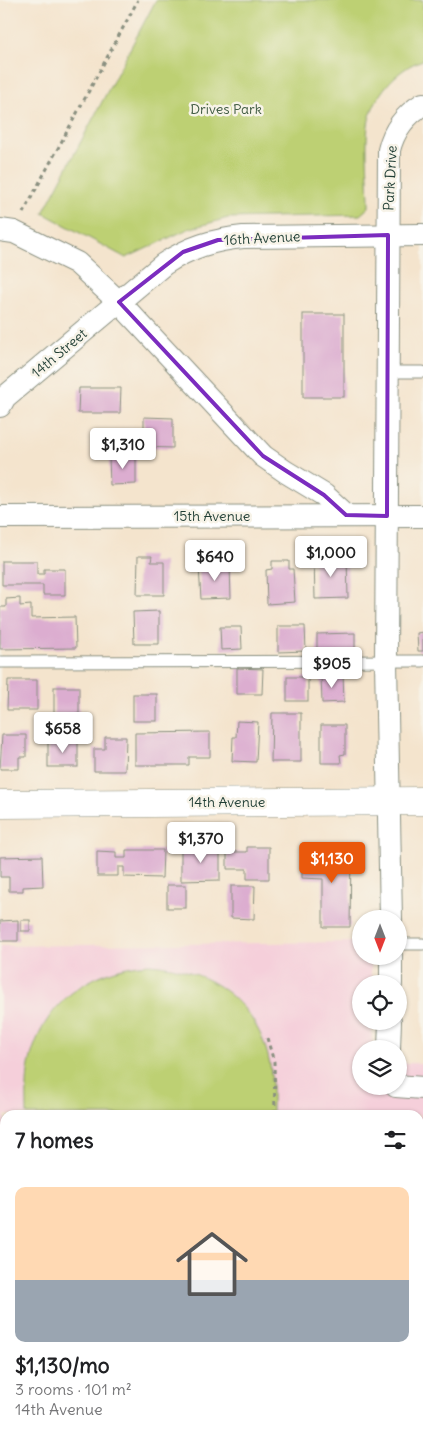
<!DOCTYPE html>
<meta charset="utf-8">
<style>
body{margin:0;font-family:Delius,sans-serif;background:#f6f6f6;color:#202124;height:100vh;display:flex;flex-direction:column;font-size:19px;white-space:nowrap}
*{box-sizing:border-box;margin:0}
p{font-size:16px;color:#757577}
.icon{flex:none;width:28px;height:28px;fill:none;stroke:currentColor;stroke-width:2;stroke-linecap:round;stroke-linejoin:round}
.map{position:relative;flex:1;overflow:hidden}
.side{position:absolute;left:0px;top:1110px;width:424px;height:335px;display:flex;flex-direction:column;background:#fff;border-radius:15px 15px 0 0;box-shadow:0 1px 4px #0004}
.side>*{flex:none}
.needle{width:32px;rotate:180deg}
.fabs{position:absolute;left:352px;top:910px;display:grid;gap:10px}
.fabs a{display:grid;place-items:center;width:55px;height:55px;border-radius:50%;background:#fff;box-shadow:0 1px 4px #0004;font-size:25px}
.price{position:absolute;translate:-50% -42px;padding:0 11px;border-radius:5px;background:#fff;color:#222;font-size:16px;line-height:32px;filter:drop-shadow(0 1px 2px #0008)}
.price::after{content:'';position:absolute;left:50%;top:30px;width:15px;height:11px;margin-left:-8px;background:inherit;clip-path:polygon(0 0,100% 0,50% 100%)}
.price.current{background:#ea580c;color:#fff}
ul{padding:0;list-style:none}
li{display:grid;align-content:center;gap:10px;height:265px;padding:0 15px}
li+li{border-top:1px solid #e0e0e0}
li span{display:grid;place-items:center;height:155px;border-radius:10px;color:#555}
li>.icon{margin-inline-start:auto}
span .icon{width:90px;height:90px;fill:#fffc;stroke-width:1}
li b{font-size:21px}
h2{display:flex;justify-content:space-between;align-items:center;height:60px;padding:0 15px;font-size:21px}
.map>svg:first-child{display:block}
.built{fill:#f5cfda}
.green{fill:#bdd073;stroke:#6e8654}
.building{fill:#dcadd0}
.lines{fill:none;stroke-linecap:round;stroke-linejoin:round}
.service-casing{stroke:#8a9080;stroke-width:13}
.minor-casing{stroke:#8a9080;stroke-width:24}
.primary-casing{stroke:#8a9080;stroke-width:29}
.path{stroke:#8a9080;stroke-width:3;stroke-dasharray:4 4;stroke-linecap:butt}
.service{stroke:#fff;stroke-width:11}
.minor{stroke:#fff;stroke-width:22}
.primary{stroke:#fff;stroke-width:28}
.marked{fill:none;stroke:#7b2cbf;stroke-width:4;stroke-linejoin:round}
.labels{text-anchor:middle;stroke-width:5;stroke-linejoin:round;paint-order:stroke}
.park-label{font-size:14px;fill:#3f5a41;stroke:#f7f3e8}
.street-label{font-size:14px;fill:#1f3d34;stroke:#f7f3e8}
</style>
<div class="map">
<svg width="423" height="1445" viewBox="0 0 423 1445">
<rect width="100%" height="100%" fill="#f7f3e8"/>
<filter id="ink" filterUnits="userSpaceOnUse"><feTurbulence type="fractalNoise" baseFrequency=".02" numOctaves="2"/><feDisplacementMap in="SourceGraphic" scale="10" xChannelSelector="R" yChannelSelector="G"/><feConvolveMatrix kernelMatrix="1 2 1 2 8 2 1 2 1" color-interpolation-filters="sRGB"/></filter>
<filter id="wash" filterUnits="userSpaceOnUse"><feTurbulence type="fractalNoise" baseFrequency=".0096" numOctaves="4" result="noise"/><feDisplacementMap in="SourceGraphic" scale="20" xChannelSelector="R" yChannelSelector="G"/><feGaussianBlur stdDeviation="1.12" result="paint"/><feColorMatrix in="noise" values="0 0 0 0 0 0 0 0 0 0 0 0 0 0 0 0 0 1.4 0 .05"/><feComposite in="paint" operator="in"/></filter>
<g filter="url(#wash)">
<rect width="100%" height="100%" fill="#f4e4cd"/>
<path class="built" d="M361 942V956H371V984H361V1021H372V1049H361V1086H399V1063H423V1372H419V1115H5V1440H292V1445H0V946Z"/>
<g class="green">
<path d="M156 0H423V60C397 68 372 97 368 125 365 151 369 180 369 207L360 215 228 218 188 229 126 258 43 213Z"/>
<path d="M149 964C209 968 259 1003 270 1065 273 1082 272 1099 272 1115H27C27 1099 26 1081 29 1065 41 1005 89 968 149 964Z"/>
<path d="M47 1440H274V1445H254V1443L252 1445H51Z"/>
</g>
<g id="blocks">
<g class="building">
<rect x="303" y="314" width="41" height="83"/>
<path d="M79 388H121L120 413H78Z"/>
<path d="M144 417 173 418V448L144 447Z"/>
<path d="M136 455V484L110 485 109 456Z"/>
<path d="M138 556H152L151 562H164V595H137Z"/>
<path d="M314 558H347L348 598 315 599Z"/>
<path d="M2 561H37V574H44V569H65V595H43V585H2Z"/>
<path d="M272 561H289V569H293L295 602 267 604 266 570 272 569Z"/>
<path d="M230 566 231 598 201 599 199 567Z"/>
<path d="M20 598V606L31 605V618L75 617 76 648 0 649V607H6V599Z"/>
<path d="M159 611V644H134L133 612Z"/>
<path d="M278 626H305L306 651 278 652Z"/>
<path d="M220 627H241L242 649 221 650Z"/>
<path d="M423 632V651H418L417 633Z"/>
<path d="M355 633V654H317V634Z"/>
<path d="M237 668 263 669 262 694H237Z"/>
<path d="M343 674 344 702 322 703 321 675Z"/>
<rect x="287" y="677" width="21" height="24"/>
<path d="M8 680H37V710H7Z"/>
<rect x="54" y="687" width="25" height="27"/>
<rect x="133" y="694" width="24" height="27"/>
<path d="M272 713H301V762H271Z"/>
<path d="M237 721 258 722 256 762 232 761 233 737H236Z"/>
<path d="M321 725H345V754L340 755 341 763H321Z"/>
<path d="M210 732V757H189V765H135V733Z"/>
<path d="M2 735H26V757H19V769H0Z"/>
<path d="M105 737H126L125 771H94V749H105Z"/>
<rect x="48" y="741" width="30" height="26"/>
<path d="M247 847H269V879H247V869H227V852H247Z"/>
<path d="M220 848V880L181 881V849Z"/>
<path d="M126 850H163L162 878 124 877V867H118V876H97V851L116 852V858H126Z"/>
<path d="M302 851H351L350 927H323V879L302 878Z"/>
<path d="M42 856 43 886 23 887V891H9V877H0V857Z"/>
<rect x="167" y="885" width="19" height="23"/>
<path d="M231 886H255L254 919 231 918Z"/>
<path d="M18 920V941H0V921Z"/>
<rect x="21" y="920" width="9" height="11"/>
<rect x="419" y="1136" width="4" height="109"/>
</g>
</g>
</g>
<g filter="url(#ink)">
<use href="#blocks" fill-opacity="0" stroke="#8a9080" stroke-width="1"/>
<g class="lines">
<defs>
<g id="service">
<path d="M389 372H423"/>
<path d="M0 662 423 661"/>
<path d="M399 944H423"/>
</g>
<g id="minor">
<path d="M0 230 14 232 77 263 119 302 263 456 286 472 324 495 346 515"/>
<path d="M0 406 5 397 164 264C190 247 213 240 243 237L423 235"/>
<path d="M0 517 423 516"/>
<path d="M391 919 386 662 389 150C394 129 405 115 423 104"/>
<path d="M391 984V956"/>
<path d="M389 1049 390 1021"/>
<path d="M396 1086 423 1088"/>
<path d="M419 1380H423"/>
<path d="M388 1440V1445"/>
</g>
<path id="primary" d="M0 804 423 801"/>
</defs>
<use href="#service" class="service-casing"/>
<use href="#minor" class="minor-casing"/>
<use href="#primary" class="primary-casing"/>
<g class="path">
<path d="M23 213 138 0"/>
<path d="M267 1038 274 1062 275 1115"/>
</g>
<use href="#service" class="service"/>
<use href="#minor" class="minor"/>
<use href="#primary" class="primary"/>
</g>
</g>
<path class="marked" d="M388 235 387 516 346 515 324 495 263 456 119 302 183 252 218 240Z"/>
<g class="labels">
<g class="park-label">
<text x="226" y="114">Drives Park</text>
</g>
<g class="street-label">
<text transform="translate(390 178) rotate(-87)" y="5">Park Drive</text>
<text transform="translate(262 238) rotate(-3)" y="5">16th Avenue</text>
<text transform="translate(59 353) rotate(-40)" y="5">14th Street</text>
<text x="212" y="521">15th Avenue</text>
<text x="227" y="807">14th Avenue</text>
</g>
</g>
</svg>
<div class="fabs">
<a><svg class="needle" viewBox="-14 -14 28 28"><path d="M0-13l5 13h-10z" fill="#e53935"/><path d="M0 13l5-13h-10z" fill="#757577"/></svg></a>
<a><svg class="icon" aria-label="locate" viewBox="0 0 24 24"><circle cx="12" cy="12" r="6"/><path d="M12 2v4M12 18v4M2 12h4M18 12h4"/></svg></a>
<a><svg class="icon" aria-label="layers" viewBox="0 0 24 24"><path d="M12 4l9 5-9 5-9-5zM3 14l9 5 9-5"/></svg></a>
</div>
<b class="price" style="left:123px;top:470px">$1,310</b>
<b class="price" style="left:331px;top:578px">$1,000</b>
<b class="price" style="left:215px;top:582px">$640</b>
<b class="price" style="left:332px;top:689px">$905</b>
<b class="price" style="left:63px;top:754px">$658</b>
<b class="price" style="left:201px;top:864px">$1,370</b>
<b class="price current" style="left:332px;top:884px">$1,130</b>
<section class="side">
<h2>7 homes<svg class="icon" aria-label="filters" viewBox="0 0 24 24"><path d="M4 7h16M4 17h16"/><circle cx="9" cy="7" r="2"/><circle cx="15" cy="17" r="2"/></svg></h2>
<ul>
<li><span style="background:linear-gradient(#ffd9b3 60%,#9aa5b1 0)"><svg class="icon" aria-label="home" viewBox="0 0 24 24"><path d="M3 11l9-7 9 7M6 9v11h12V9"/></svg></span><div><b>$1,130/mo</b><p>3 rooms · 101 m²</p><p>14th Avenue</p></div></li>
</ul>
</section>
</div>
